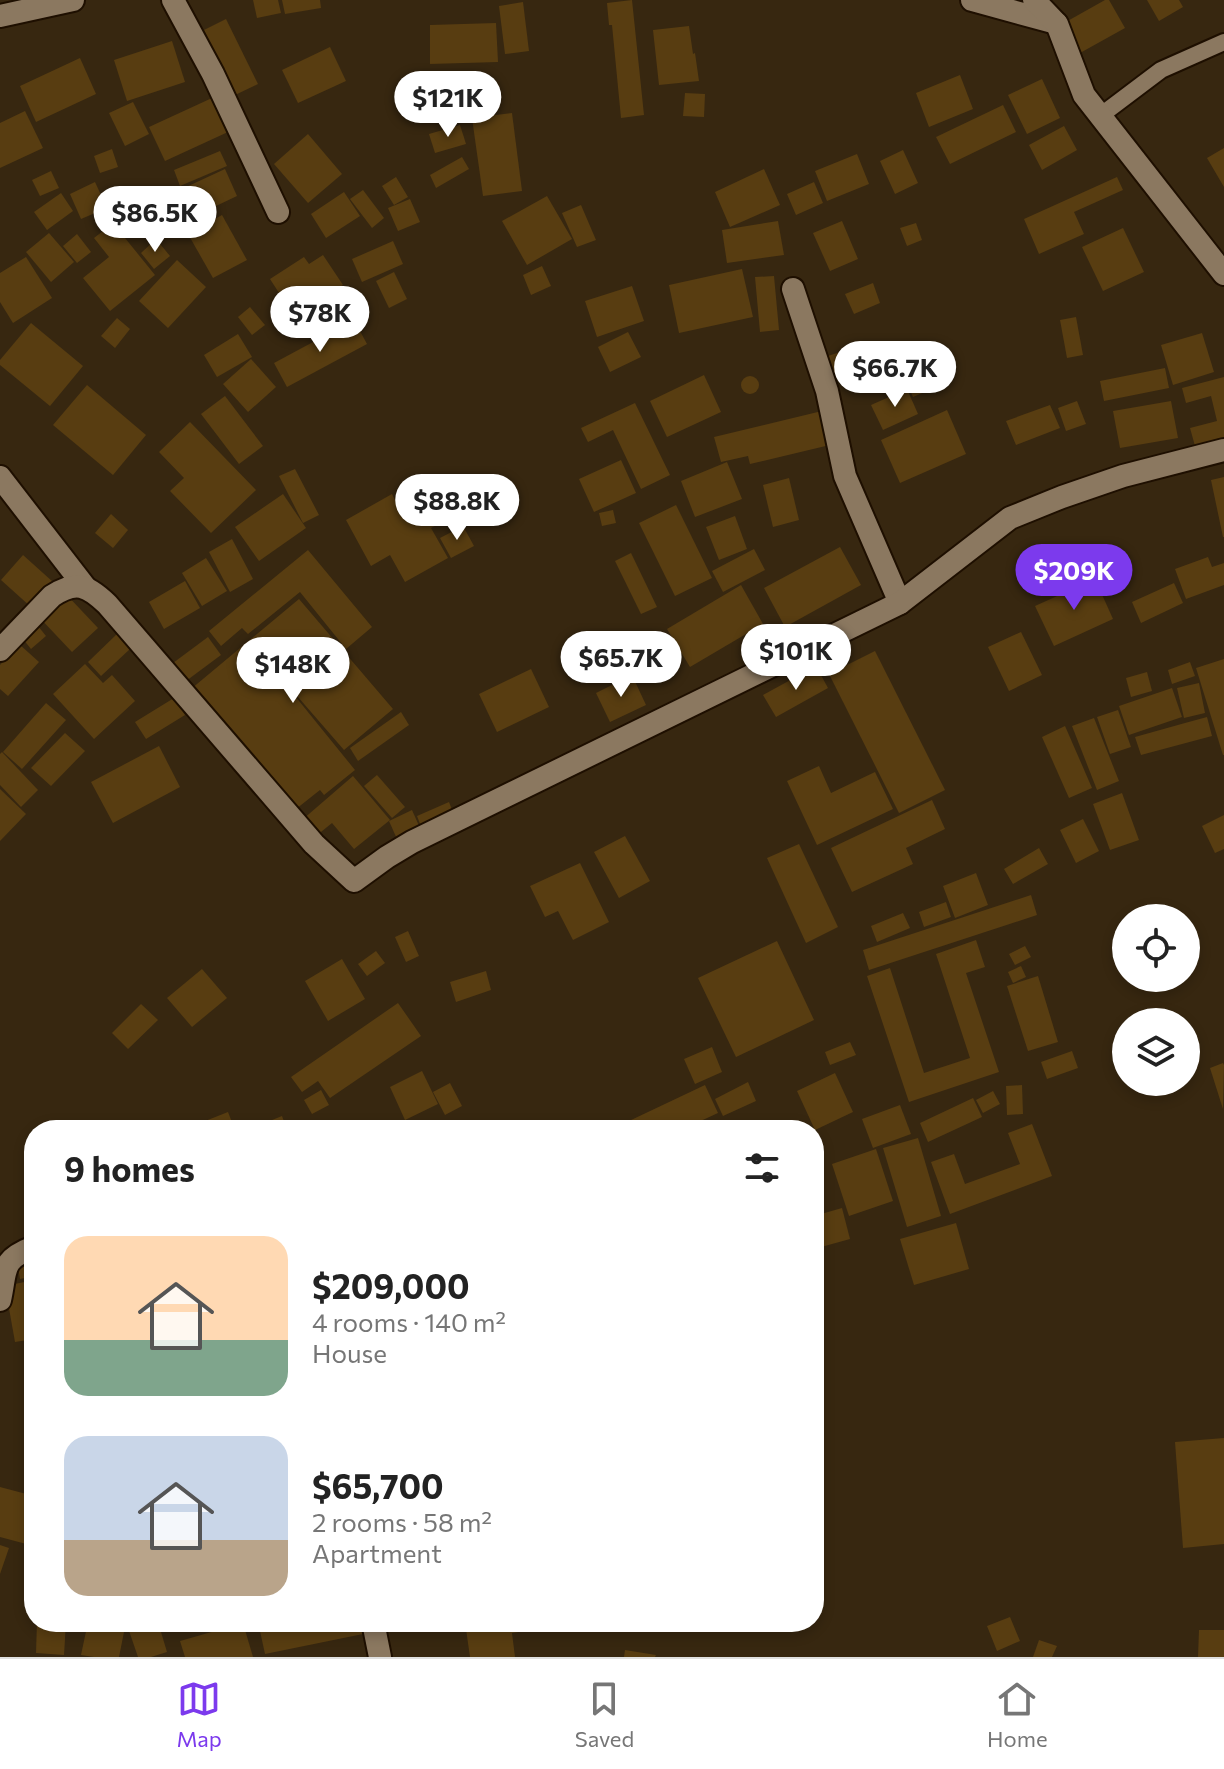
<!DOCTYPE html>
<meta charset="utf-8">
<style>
body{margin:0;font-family:Commissioner,sans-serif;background:#f2f2f2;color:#222;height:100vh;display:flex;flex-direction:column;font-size:30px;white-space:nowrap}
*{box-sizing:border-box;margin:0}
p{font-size:26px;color:#767676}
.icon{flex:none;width:44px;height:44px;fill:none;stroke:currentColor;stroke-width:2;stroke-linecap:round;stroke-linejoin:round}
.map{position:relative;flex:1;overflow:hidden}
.panel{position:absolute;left:24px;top:1120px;width:800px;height:512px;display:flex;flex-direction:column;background:#fff;border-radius:32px;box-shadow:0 4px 12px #0003}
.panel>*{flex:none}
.fabs{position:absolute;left:1112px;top:904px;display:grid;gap:16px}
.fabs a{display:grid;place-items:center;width:88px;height:88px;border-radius:50%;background:#fff;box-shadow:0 4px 12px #0003;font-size:40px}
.price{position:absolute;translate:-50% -68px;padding:0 18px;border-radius:28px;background:#fff;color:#222;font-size:26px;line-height:52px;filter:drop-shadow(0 2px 4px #0008)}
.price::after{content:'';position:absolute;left:50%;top:48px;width:24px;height:18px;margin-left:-12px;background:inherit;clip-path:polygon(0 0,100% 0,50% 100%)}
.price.active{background:#7c3aed;color:#fff}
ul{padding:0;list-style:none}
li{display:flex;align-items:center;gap:24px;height:200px;padding:0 40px}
li span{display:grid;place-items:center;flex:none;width:224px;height:160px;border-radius:24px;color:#555}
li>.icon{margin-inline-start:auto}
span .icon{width:96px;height:96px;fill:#fffc;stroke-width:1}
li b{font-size:34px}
h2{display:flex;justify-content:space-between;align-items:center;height:96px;padding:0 40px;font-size:34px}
.dock{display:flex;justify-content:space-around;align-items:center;height:112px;border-top:2px solid #e0e0e0;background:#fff;font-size:22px;color:#767676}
.dock a{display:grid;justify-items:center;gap:4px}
.dock .active{color:#7c3aed}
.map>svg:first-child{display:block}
.building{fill:#583d11}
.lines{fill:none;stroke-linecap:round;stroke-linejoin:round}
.service-casing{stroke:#1e0f00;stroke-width:20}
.minor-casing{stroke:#1e0f00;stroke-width:26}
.service{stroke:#8b7860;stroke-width:16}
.minor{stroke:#8b7860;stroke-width:22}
</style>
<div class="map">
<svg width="1224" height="1657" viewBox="0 0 1224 1657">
<rect width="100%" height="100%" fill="#372710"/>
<g class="building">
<path d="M253 0H278L281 13 257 18Z"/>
<path d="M282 0H320L321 8 285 14Z"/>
<path d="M632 0 644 115 621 118 612 25H609L607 3Z"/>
<path d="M1105 0H1109L1125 28 1080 53 1064 23Z"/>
<path d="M1147 0H1179L1183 7 1159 21Z"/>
<path d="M523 2 529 51 505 54 499 6Z"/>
<path d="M226 19 258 84 235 95 204 30Z"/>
<path d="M496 23 498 62 430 64V25Z"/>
<path d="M689 26 693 54 695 53 699 81 659 85 653 30Z"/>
<path d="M172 41 185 82 127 101 114 60Z"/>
<path d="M330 47 346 81 298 103 282 70Z"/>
<path d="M80 58 96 94 36 122 20 86Z"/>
<path d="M960 75 973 109 929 127 916 93Z"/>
<path d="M1042 79 1060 118 1027 134 1008 95Z"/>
<path d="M437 83 449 118 435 123 424 87Z"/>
<path d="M479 92 481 112 450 117 447 97Z"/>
<path d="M685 93 705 94 704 117 683 116Z"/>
<path d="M212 98 228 132 165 161 149 127Z"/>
<path d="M133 102 149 134 125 146 109 113Z"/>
<path d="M1003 105 1016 132 950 164 936 137Z"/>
<path d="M25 111 43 148 0 168V123Z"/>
<path d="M512 113 522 191 483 196 472 118Z"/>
<path d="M460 125 466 144 435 153 429 134Z"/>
<path d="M1064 126 1077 150 1042 170 1029 145Z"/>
<path d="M308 134 342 174 308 203 274 164Z"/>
<path d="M1224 148V187L1207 158Z"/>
<path d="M112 149 118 167 100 173 94 156Z"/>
<path d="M903 150 918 183 895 194 880 161Z"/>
<path d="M220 151 227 166 180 186 174 170Z"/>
<path d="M857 154 869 184 827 201 815 171Z"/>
<path d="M462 157 469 169 436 188 430 175Z"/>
<path d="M225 169 237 196 197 215 184 188Z"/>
<path d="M764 169 780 205 730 227 715 192Z"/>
<path d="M51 171 59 188 40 196 32 180Z"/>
<path d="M396 177 408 197 394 205 382 186Z"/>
<path d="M1117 177 1123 190 1074 212 1084 234 1039 254 1024 219Z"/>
<path d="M95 182 107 208 81 219 70 194Z"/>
<path d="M814 182 823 203 796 215 787 194Z"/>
<path d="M363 190 384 218 372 228 350 199Z"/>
<path d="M344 192 360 216 326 238 311 214Z"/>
<path d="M61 193 73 211 47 230 34 212Z"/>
<path d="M547 196 572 239 527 265 502 221Z"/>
<path d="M410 199 420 222 398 231 388 208Z"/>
<path d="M581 205 596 240 577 247 562 213Z"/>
<path d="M222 215 247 260 213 278 188 234Z"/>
<path d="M121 217 133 232 125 238 155 275 110 311 83 278 109 257 94 238Z"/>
<path d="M778 221 784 255 727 263 722 230Z"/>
<path d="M842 221 858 259 830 271 813 233Z"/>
<path d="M916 223 922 240 907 246 900 228Z"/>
<path d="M1123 228 1144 272 1103 291 1082 247Z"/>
<path d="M49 233 74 262 51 282 26 252Z"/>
<path d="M77 234 91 252 77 263 63 246Z"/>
<path d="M156 239 170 256 154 269 141 253Z"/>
<path d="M393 241 403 264 362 282 352 259Z"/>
<path d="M323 255 343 285 294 316 270 279 304 257 309 264Z"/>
<path d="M26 257 52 298 13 323 0 302V273Z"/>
<path d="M177 260 206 287 168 328 139 301Z"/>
<path d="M542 266 551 286 531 295 523 275Z"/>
<path d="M742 269 753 317 679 333 669 285Z"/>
<path d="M394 272 407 299 389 308 376 281Z"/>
<path d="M774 276 779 330 760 332 755 277Z"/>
<path d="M873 283 880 303 854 314 845 294Z"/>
<path d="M632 286 644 321 597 337 585 301Z"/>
<path d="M250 307 265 325 252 335 238 317Z"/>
<path d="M1076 317 1083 355 1067 358 1060 320Z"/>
<path d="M117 318 130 329 115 348 101 336Z"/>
<path d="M354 320 367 344 287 387 274 363Z"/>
<path d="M31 323 83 366 50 406 0 365V360Z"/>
<path d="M628 332 641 357 610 372 598 347Z"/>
<path d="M1202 333 1214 372 1173 385 1161 345Z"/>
<path d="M238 334 252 357 217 377 204 355Z"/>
<path d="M846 350 852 368 834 374 828 356Z"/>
<path d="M920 353 936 387 913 397 898 363Z"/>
<path d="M251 359 276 387 248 412 223 384Z"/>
<circle cx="886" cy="370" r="9"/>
<path d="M1165 368 1169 388 1104 401 1100 381Z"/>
<path d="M704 375 721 412 667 437 650 401Z"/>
<circle cx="750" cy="385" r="9"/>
<path d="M1224 377V438L1195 446 1190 428 1217 421 1211 396 1186 403 1182 388Z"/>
<path d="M87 385 146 435 113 475 53 425Z"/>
<path d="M907 389 918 414 883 430 871 405Z"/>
<path d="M225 396 263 446 239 464 201 414Z"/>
<path d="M1077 401 1086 424 1066 431 1058 408Z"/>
<path d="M1171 401 1178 438 1120 448 1113 411Z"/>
<path d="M635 403 670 475 641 489 613 430 588 442 581 428Z"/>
<path d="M1050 405 1060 428 1016 445 1006 421Z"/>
<path d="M826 410 834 444 750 464 748 456 721 462 714 437Z"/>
<path d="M947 410 966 454 900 483 881 440Z"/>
<path d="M190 422 256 490 211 533 170 491 184 478 159 452Z"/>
<path d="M621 460 636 493 594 512 579 479Z"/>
<path d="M727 462 742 499 695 517 681 481Z"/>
<path d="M295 469 319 515 303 523 279 476Z"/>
<path d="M1224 477V537H1223L1211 480Z"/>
<path d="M789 478 799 520 773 527 763 485Z"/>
<path d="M439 486 455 515 431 528 448 558 405 582 390 555 371 566 346 520 392 494 399 508Z"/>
<path d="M283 494 306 528 259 561 235 527Z"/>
<path d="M676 505 712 578 675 596 639 523Z"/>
<path d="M613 510 616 523 602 526 599 513Z"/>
<path d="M111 514 128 530 113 548 95 533Z"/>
<path d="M735 516 747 549 719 560 706 527Z"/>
<path d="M463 526 474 546 451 558 440 538Z"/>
<path d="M232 539 253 579 230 592 209 552Z"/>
<path d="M840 547 861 585 785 627 764 588Z"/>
<path d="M754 549 765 570 723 592 712 571Z"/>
<path d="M308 550 372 627 346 649 300 592 248 634 242 628 221 646 209 631Z"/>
<path d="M631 553 657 607 641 614 615 561Z"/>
<path d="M23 555 53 582 31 607 1 580Z"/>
<path d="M1208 557 1212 567 1224 563V585L1186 599 1175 569Z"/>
<path d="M206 558 227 591 202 606 182 573Z"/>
<path d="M1095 579 1113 619 1054 646 1035 606Z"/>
<path d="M185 581 200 608 164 629 149 602Z"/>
<path d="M1174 583 1183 603 1141 623 1132 602Z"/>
<path d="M741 585 763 624 690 667 667 629Z"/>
<path d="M64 592 98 628 72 652 38 616Z"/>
<path d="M299 599 393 709 344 750 265 659 355 770 324 795 320 790 291 813 191 689Z"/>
<path d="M34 621 46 636 31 649 19 634Z"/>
<path d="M1021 632 1042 675 1009 691 988 647Z"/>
<path d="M117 634 130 649 101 676 88 662Z"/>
<path d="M208 637 221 655 186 681 173 663Z"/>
<path d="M19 644 39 662 8 696 0 689V665Z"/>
<path d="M875 651 945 790 899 813 829 674Z"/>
<path d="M1224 659V755H1223L1196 668Z"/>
<path d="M1190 662 1195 676 1172 684 1168 670Z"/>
<path d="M85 664 103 683 112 675 135 701 94 739 53 694Z"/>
<path d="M816 666 828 688 776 717 763 695Z"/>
<path d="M531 669 549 707 497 732 479 694Z"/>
<path d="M1147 672 1152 691 1131 697 1126 678Z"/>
<path d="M632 675 646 705 610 722 596 693Z"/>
<path d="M1199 683 1205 713 1184 718 1177 688Z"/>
<path d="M1172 688 1182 717 1129 735 1119 706Z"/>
<path d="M174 698 185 715 146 739 135 722Z"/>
<path d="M46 703 66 720 22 769 3 752Z"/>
<path d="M1118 710 1131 747 1110 754 1097 717Z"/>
<path d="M401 712 409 725 358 761 350 748Z"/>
<path d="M1207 717 1212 736 1141 755 1135 737 1185 723V726V723Z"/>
<path d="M1094 718 1119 781 1097 790 1072 726Z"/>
<path d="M1065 726 1092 788 1069 798 1042 737Z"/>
<path d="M65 733 85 751 51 786 31 768Z"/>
<path d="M159 746 180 787 113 823 91 782Z"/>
<path d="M2 752 38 790 21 807 0 785V754Z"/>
<path d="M819 766 831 793 875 772 893 809 817 845 787 781Z"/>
<path d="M377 775 405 807 392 818 364 786Z"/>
<path d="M353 776 390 820 354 849 332 823 316 836 302 820Z"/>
<path d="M0 789 26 814 0 841Z"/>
<path d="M1122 793 1139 840 1110 850 1093 804Z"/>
<path d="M932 800 945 829 906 848 913 864 852 892 831 848Z"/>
<path d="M449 802 454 815 422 829 417 816Z"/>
<path d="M412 810 420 828 397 839 389 821Z"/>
<path d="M1224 815V849L1215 853 1202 826Z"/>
<path d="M1083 819 1099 851 1076 863 1060 830Z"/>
<path d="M625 836 650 881 619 898 594 852Z"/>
<path d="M799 844 838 927 806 943 767 858Z"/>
<path d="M1039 848 1048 864 1013 884 1004 869Z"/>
<path d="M580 863 609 922 573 940 558 911 545 917 530 886Z"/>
<path d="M976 873 988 905 955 918 943 886Z"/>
<path d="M1031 895 1037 915 869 970 863 950Z"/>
<path d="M946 902 951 917 924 927 919 912Z"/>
<path d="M903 913 910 928 877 942 871 926Z"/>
<path d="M408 931 419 956 406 962 395 937Z"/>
<path d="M976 940 985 967 966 973 999 1072 909 1102 867 976 890 968 924 1073 970 1058 936 954Z"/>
<path d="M777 941 814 1020 736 1057 698 978Z"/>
<path d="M1025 946 1031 957 1015 965 1009 954Z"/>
<path d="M376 951 385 963 367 976 358 964Z"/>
<path d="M342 959 365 999 328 1021 305 981Z"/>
<path d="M1021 966 1026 977 1013 983 1008 972Z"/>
<path d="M202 969 227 998 192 1027 167 998Z"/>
<path d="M486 971 491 990 456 1002 450 982Z"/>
<path d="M1038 976 1058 1042 1028 1051 1007 986Z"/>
<path d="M398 1003 421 1036 330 1098 318 1081 302 1092 291 1077Z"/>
<path d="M141 1004 158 1020 128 1049 112 1033Z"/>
<path d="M850 1042 856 1055 830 1065 825 1052Z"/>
<path d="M712 1047 722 1072 695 1084 684 1059Z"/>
<path d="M1072 1051 1078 1068 1047 1079 1041 1062Z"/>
<path d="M1223 1063 1224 1065 1223 1109 1210 1068Z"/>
<path d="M422 1071 438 1104 405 1120 390 1087Z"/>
<path d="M835 1073 853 1112 815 1130 797 1091Z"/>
<path d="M748 1082 756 1101 723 1116 715 1099Z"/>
<path d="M450 1083 462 1106 445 1115 433 1092Z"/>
<path d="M705 1085 718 1113 681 1130H633L629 1121Z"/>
<path d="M1022 1085 1023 1114 1007 1115 1006 1086Z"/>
<path d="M321 1090 329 1105 312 1114 304 1100Z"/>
<path d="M993 1091 1000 1104 983 1113 976 1100Z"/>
<path d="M973 1098 982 1117 928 1142 920 1123Z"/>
<path d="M900 1105 911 1134 873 1148 862 1119Z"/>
<path d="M228 1112 235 1130H188L196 1127 195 1125Z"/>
<path d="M282 1116 287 1130H247Z"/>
<path d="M1032 1124 1052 1176 950 1214 931 1162 954 1154 965 1184 1020 1164 1008 1133Z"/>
<path d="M918 1138 941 1216 907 1227 883 1148Z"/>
<path d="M876 1149 893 1201 849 1216 832 1164Z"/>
<path d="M842 1208 850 1239 814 1249V1216Z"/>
<path d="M956 1223 969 1269 914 1285 900 1239Z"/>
<path d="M34 1258V1276L20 1279 17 1261Z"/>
<path d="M34 1280V1339L15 1342 5 1286Z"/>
<path d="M1224 1438V1544L1183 1548 1175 1442Z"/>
<path d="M0 1487 34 1496V1530L30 1545 0 1537Z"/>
<path d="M0 1545 9 1548 0 1574Z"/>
<path d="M1010 1617 1020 1641 997 1651 987 1626Z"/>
<path d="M37 1622H66L64 1655 36 1653Z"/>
<path d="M88 1622H126L119 1657H94L81 1655Z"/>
<path d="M126 1622H158L167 1652 151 1657H138Z"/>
<path d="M193 1622H226V1623L195 1631Z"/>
<path d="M258 1622H361L363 1634 265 1654Z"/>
<path d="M465 1622H543L544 1628 512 1633 515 1657H470Z"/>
<path d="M243 1623 253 1657H185L180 1641Z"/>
<path d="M1199 1630H1224V1657H1198Z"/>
<path d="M1039 1640 1057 1646 1052 1657H1033Z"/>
<path d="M625 1650 656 1655 655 1657H624Z"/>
</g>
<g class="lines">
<defs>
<path id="service" d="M1100 116 1161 70 1224 42"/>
<g id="minor">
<path d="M173 0 213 74 278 212"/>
<path d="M972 0 1056 23"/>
<path d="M1034 0 1057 24 1084 95 1224 274"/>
<path d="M0 16 73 0"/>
<path d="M793 289 827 391 845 476 900 603"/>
<path d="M0 477 85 587"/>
<path d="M0 650 52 596C76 580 87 585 107 604L314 844 354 881 387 857 412 842 900 603 1010 518 1062 497 1123 476 1224 450"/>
<path d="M0 1300C7 1269 0 1260 34 1247"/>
<path d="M373 1622 380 1657"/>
</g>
</defs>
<use href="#service" class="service-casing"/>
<use href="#minor" class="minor-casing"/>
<use href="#service" class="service"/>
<use href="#minor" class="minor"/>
</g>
</svg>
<div class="fabs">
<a><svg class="icon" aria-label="locate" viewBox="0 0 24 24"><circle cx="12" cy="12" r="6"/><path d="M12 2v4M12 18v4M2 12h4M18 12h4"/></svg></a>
<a><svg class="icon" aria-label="layers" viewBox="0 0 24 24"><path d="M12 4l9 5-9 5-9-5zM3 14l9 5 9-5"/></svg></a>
</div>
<b class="price" style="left:448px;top:139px">$121K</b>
<b class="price" style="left:155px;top:254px">$86.5K</b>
<b class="price" style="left:320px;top:354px">$78K</b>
<b class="price" style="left:895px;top:409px">$66.7K</b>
<b class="price" style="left:457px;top:542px">$88.8K</b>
<b class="price active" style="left:1074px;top:612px">$209K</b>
<b class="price" style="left:796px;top:692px">$101K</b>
<b class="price" style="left:621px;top:699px">$65.7K</b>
<b class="price" style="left:293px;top:705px">$148K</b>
<section class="panel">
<h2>9 homes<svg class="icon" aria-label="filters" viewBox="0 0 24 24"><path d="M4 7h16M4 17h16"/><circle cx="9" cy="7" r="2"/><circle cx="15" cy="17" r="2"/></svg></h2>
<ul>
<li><span style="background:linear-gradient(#ffd9b3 65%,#7fa58c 0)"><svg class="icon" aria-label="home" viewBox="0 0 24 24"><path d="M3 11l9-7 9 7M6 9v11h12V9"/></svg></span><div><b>$209,000</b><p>4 rooms · 140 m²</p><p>House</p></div></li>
<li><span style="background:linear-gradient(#c9d6e8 65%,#b9a48a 0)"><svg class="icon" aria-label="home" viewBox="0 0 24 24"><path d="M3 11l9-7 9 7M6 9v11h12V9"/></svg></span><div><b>$65,700</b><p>2 rooms · 58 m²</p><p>Apartment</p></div></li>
</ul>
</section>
</div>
<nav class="dock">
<a class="active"><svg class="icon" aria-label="map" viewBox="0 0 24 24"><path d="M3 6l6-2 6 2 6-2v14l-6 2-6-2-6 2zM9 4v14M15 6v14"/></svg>Map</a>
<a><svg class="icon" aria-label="saved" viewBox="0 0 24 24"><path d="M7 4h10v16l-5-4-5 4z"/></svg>Saved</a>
<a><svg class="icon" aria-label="home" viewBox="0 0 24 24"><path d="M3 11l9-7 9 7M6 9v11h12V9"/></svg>Home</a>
</nav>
